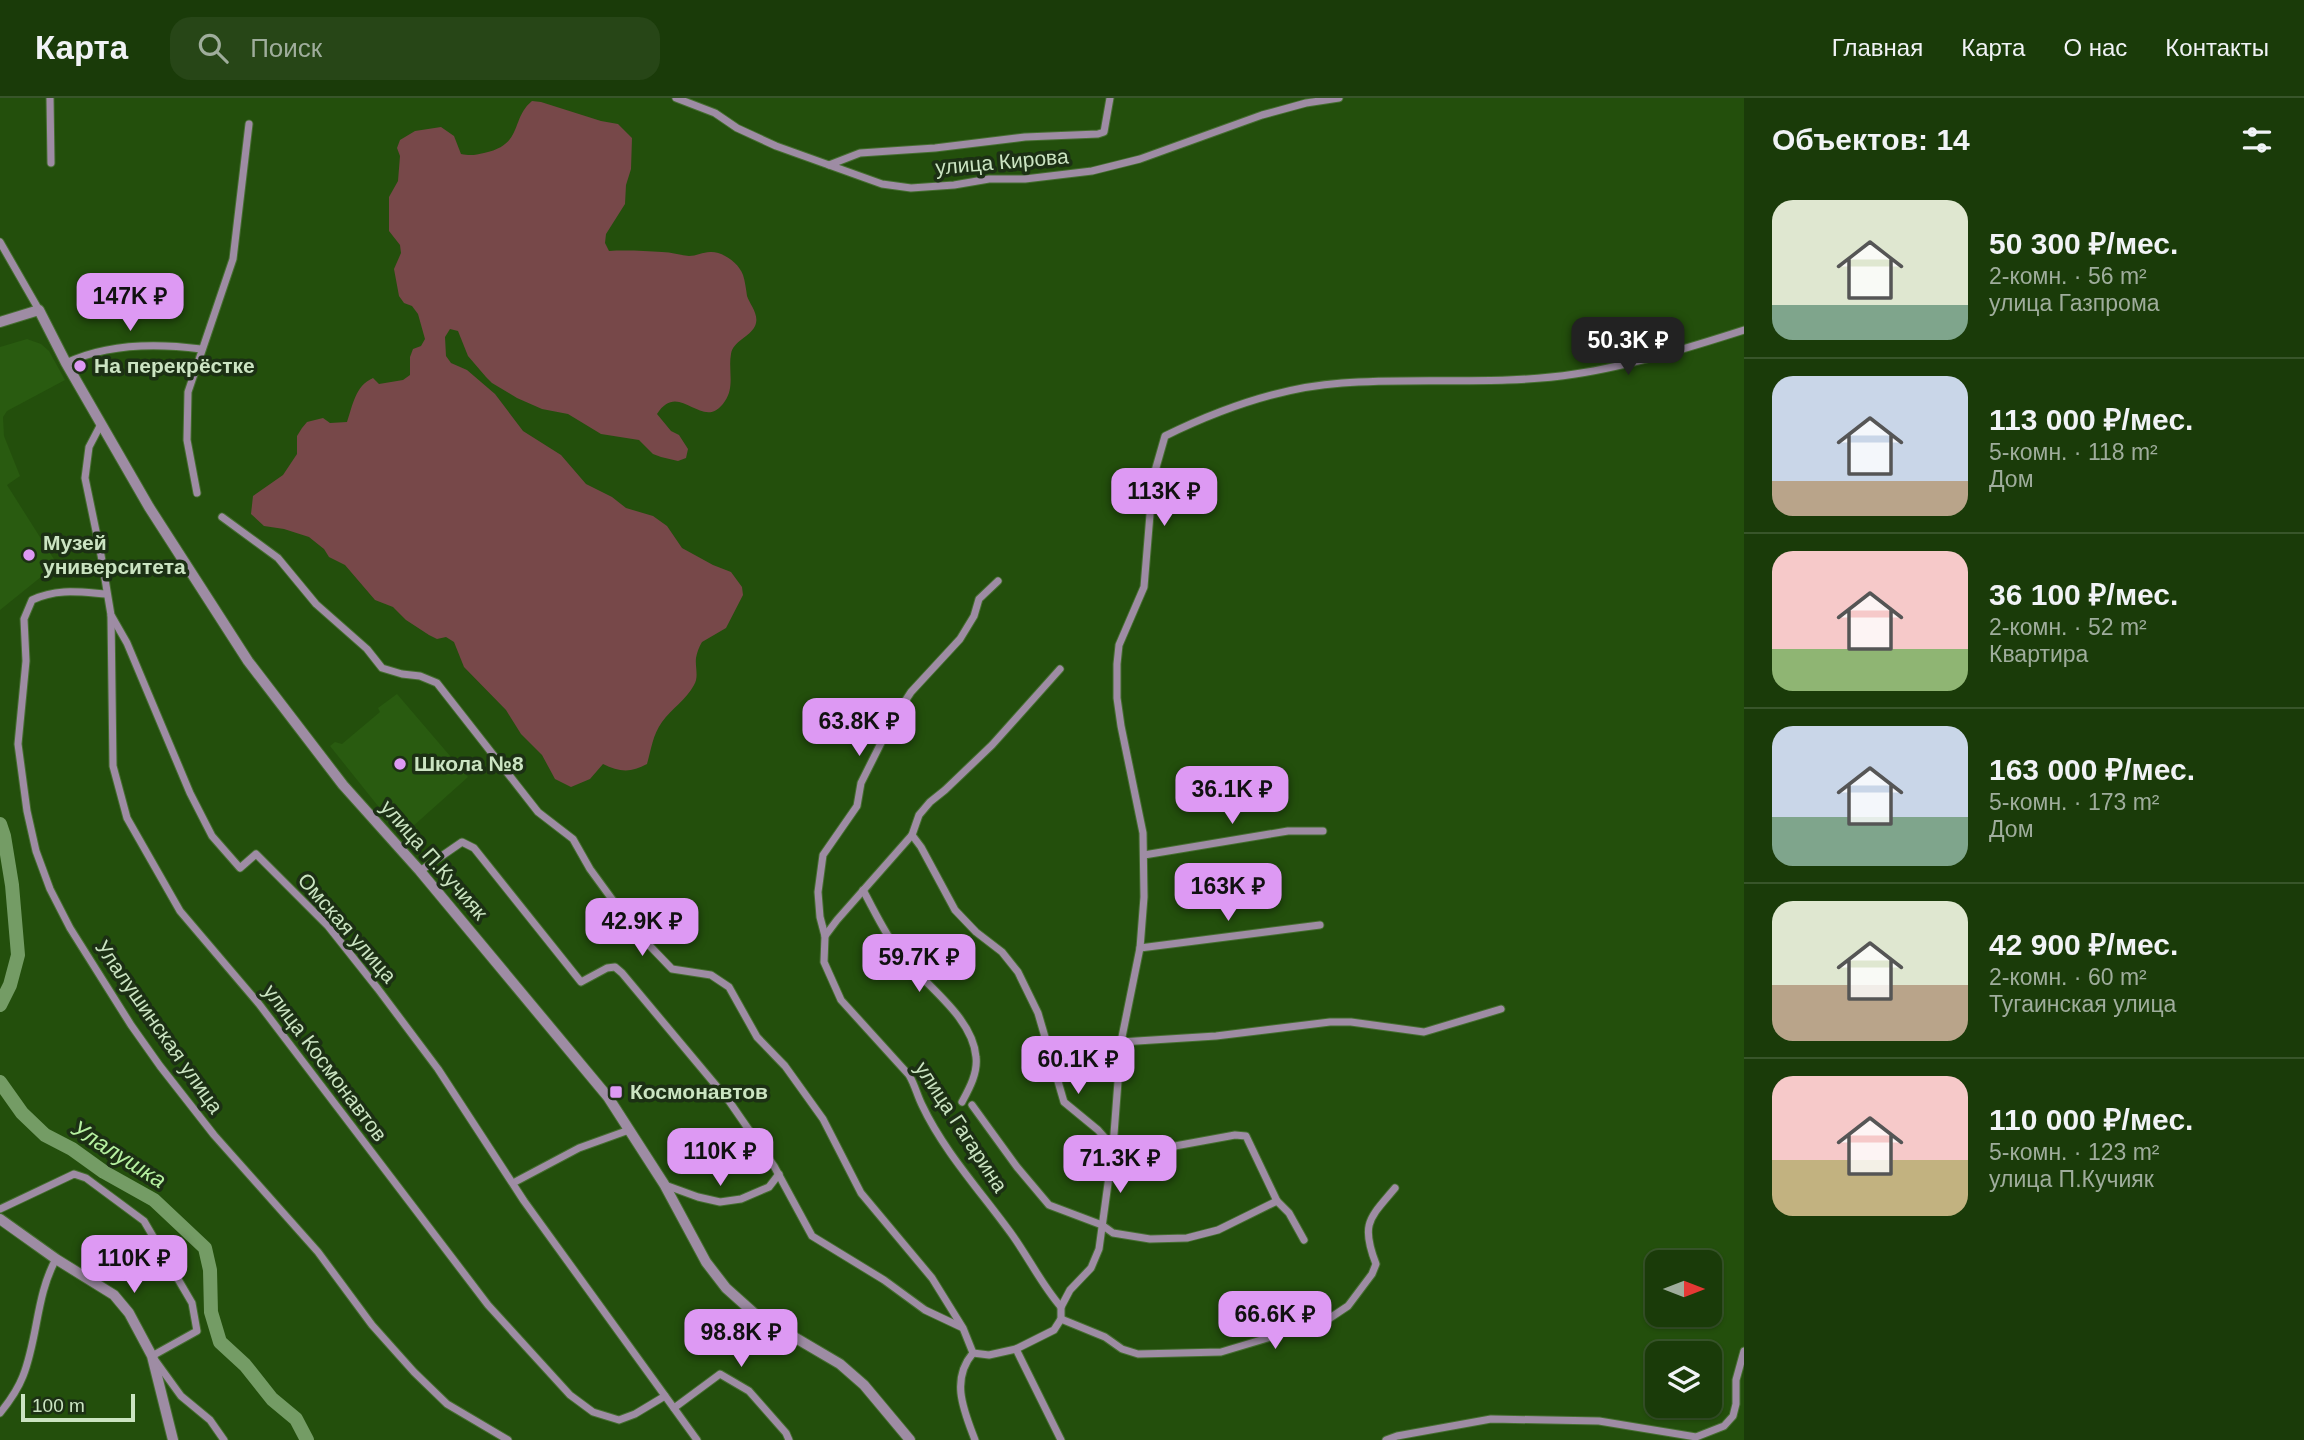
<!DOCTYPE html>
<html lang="ru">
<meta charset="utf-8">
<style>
body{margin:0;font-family:Helvetica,sans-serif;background:#274617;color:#f1f3f6;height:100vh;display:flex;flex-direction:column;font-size:26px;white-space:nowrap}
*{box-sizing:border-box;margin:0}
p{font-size:23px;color:#9fad9c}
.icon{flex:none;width:38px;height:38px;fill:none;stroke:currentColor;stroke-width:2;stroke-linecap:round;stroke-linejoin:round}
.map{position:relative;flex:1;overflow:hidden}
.details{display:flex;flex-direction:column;background:#1a3b09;width:560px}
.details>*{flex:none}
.needle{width:46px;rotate:90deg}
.fabs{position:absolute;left:1645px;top:1152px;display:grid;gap:14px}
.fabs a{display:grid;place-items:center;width:77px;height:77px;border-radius:14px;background:#1a3b09;box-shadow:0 2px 5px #0004,0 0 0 2px #38552a;font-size:35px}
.scale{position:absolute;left:21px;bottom:18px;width:114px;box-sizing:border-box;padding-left:7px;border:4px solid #cbe4c2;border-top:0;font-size:19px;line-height:24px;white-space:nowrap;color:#cbe4c2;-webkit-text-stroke:5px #1c3014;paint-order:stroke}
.price{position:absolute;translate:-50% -60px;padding:0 16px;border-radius:14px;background:#dd99f3;color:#111;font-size:23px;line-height:46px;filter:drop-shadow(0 2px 4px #0008)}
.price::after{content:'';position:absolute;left:50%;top:42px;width:21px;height:16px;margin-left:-10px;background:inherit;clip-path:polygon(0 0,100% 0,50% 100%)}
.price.active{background:#222;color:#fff}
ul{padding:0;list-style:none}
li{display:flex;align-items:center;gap:21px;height:175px;padding:0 28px}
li+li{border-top:2px solid #38552a}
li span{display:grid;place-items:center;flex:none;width:196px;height:140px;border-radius:21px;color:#555}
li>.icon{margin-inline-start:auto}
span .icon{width:84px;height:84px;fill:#fffc;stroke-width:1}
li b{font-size:30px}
h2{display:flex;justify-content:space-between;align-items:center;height:84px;padding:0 28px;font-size:30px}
header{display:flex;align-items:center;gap:42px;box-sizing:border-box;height:98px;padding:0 35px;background:#1a3b09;border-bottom:2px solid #38552a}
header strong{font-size:33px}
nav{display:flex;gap:38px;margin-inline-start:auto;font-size:24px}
.search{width:490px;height:63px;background:#274617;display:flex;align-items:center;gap:18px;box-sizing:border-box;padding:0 24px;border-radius:21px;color:#9fad9c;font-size:26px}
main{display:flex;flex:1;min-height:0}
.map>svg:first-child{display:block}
.built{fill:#295b10}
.green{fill:#774849}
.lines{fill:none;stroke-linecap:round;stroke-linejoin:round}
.river{stroke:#749c65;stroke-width:14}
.minor-casing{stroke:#456d30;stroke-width:9}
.tertiary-casing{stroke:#456d30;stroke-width:12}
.minor{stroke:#9e8ca4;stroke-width:7}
.tertiary{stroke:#9e8ca4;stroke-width:10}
.poi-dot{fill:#dd99f3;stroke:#1c3014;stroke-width:2.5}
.labels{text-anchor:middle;stroke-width:7;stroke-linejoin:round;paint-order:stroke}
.street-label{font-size:21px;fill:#cbe4c2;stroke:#1c3014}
.poi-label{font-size:21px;font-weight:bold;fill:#cbe4c2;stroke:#1c3014;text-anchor:start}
.water-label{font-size:23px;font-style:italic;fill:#b6f1a1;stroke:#1c3014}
</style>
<header>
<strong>Карта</strong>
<div class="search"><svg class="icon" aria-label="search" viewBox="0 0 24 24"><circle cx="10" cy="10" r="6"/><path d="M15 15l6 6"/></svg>Поиск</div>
<nav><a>Главная</a><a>Карта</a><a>О нас</a><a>Контакты</a></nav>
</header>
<main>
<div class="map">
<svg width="1744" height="1342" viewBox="0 0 1744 1342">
<rect width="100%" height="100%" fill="#234f0c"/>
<g class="built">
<path d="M27 241 41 246 49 253 65 282 7 313 3 319 4 338 20 378 7 387 57 466 0 512V249Z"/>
<path d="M397 596 468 679 402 738 330 648 335 644 342 646 380 614 378 610Z"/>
</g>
<path class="green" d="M532 3 541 4 601 23 618 26 632 40 631 71 626 87 625 106 606 136 605 145 609 153C625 152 646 153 662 154 671 154 680 157 689 158 696 158 703 154 710 154 722 153 739 165 743 177 745 183 746 191 747 198 750 207 760 217 755 228 750 239 733 243 731 256 728 272 735 288 725 303 703 337 680 280 657 316L671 333 679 337 688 351 686 360 678 363 661 359 653 356 639 342 601 336 568 316 542 311 517 300 492 285 486 279 468 258 458 233 450 231 445 239 446 258 451 265 467 272 495 296 523 333 561 357 586 386 612 399 626 410 653 418 667 428 682 450 713 467 731 474 742 489 743 497 726 530 702 544C699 549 697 554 696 560 695 569 699 579 694 587 687 601 671 611 662 624 653 636 651 652 647 666 631 675 619 674 603 666L590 681 571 689 555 681 542 657 521 636 506 612 464 569 454 544 446 539 437 541 429 537 406 522 393 509 375 502 345 467 329 459 324 451 309 439 284 431 264 428 251 416 253 398 283 377 297 356V338L302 330 307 324 323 320 330 325 347 324C353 307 355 288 373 280L379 286 403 282 410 277V259L413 251 421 248 425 241 418 216 412 208 404 205 399 198 394 171 401 155 400 147 389 133V99L398 83 400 58 397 50 400 42 415 33 441 29 454 38 461 56C470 58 476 57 484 55 524 47 510 21 532 3Z"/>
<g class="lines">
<g class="river">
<path d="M0 726 4 738 12 787 18 857 10 887 0 907"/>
<path d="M0 984 22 1015 45 1037 72 1051 104 1074 154 1102 205 1150 210 1172 211 1214 220 1244 245 1267 272 1301 296 1321 307 1342"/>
</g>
<defs>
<g id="minor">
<path d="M50 0 51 65"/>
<path d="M676 0 715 15 737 30 776 48 882 86 911 90 954 87 989 81H1025L1092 73 1140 61 1262 17 1306 5 1339 0"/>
<path d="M829 67 860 55 935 50 1025 39 1098 36 1104 34 1110 0"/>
<path d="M0 144 39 212"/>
<path d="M66 265C108 245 156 245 201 251"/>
<path d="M101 326 89 349 85 380 101 457 111 517 127 545 190 695 212 738 240 770 256 756 328 828 378 891 438 971 524 1103 697 1342"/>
<path d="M197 395 187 342 188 294 233 161 249 26"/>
<path d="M222 419 278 460 316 506 367 551 382 570 402 576 420 578 437 585 538 714 573 741 590 771 625 819 648 846 672 871 711 877 729 889 757 939 785 968 823 1021 861 1095 932 1180 963 1230 973 1255C950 1282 964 1313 975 1342"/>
<path d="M106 496C80 494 57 490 32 502L24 521 26 563 18 646 27 713 36 753 50 791 70 830 131 927 160 968 214 1037 318 1154 372 1227 414 1274 447 1306 508 1342"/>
<path d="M111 518 113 668 127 720 180 813 259 906 488 1207 570 1297 593 1314 619 1322 635 1316 665 1298"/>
<path d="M1060 571 992 647 945 692 930 704 919 717 912 737 837 822 825 838 824 864 841 902 909 977C915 987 917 997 922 1007 944 1054 983 1096 1013 1138 1030 1162 1042 1187 1061 1209"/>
<path d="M912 737 921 749 955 812 976 834 1002 854 1018 874 1038 915 1064 1004 1098 1032 1113 1049 1164 1050 1235 1037 1246 1038 1277 1103 1289 1115 1304 1142"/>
<path d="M1144 757 1288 733H1323"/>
<path d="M420 773 462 744 474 750 581 884 607 870 615 869 622 875 729 1003 774 1068 812 1138 884 1182 925 1212 961 1229"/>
<path d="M863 792C875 814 886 838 901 857 925 887 973 919 976 959 978 975 969 991 962 1004"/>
<path d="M825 838 820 819 818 794 823 757 857 708 861 685 891 625 911 594 960 541 974 518 979 501 998 483"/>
<path d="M1140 850 1320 827"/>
<path d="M1121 944 1216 938 1330 924H1351L1424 934 1501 911"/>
<path d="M972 1007 1017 1069 1049 1107 1102 1127 1113 1135 1150 1141 1187 1140 1218 1132 1277 1103"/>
<path d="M513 1085 579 1050 629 1032"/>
<path d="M665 1087 698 1099 720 1104 741 1101 769 1089 779 1076"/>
<path d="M0 1111 74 1076 86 1080 144 1123 192 1205 197 1233 152 1258 181 1298 210 1322 224 1342"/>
<path d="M1061 1221 1105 1239 1122 1251 1138 1256 1221 1254 1271 1239 1301 1227 1327 1222 1348 1208 1372 1176 1376 1166C1360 1125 1370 1120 1395 1090"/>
<path d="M1016 1251 1061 1342"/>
<path d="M973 1255 989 1257 1016 1251 1054 1232 1061 1221V1209L1070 1192 1091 1170 1099 1151 1113 1049 1121 944 1140 850 1144 799 1143 735 1121 628 1117 600V566L1119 547 1144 489 1153 380 1165 338C1218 312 1282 289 1342 285 1419 279 1498 288 1575 276 1629 268 1691 249 1744 232"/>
<path d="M674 1310 720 1276 749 1293 786 1335 789 1342"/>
<path d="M0 1315C9 1304 18 1291 23 1278 38 1240 36 1197 56 1161"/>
<path d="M1386 1342 1397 1338 1491 1321 1599 1323 1696 1339 1724 1328 1733 1318 1736 1306V1282L1744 1253"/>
</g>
<g id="tertiary">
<path d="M0 224 39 212 66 265 149 409 248 563 343 687 420 773 608 999 664 1086 706 1164 726 1190 755 1216 840 1266 864 1287 910 1342"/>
<path d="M0 1121 56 1161 114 1197 129 1215 152 1258 173 1342"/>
</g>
</defs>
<use href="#minor" class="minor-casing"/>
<use href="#tertiary" class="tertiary-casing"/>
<use href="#minor" class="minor"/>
<use href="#tertiary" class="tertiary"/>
</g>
<g class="poi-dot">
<circle cx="80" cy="268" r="7"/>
<circle cx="29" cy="457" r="7"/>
<circle cx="400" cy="666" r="7"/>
<rect x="609" y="987" width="14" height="14" rx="3.5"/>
</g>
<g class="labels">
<g class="street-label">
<text transform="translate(1002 64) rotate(-5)" y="7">улица Кирова</text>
<text transform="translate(434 762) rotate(49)" y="7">улица П.Кучияк</text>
<text transform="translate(347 830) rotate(49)" y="7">Омская улица</text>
<text transform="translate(159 929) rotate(55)" y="7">Улалушинская улица</text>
<text transform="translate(325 965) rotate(53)" y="7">улица Космонавтов</text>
<text transform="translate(961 1029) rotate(57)" y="7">улица Гагарина</text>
</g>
<g class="poi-label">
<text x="94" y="275">На перекрёстке</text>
<text x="43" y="452">Музей<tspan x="43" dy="24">университета</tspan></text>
<text x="414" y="673">Школа №8</text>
<text x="630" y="1001">Космонавтов</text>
</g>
<g class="water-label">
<text transform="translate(119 1056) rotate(32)" y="8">Улалушка</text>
</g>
</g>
</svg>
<div class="fabs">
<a><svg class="needle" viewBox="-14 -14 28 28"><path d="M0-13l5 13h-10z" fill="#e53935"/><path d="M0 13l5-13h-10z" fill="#9fad9c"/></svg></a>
<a><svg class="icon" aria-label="layers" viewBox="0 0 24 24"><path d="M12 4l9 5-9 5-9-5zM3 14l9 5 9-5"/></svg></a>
</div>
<div class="scale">100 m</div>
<b class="price" style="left:130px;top:235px">147K ₽</b>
<b class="price active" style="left:1628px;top:279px">50.3K ₽</b>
<b class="price" style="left:1164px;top:430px">113K ₽</b>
<b class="price" style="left:859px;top:660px">63.8K ₽</b>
<b class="price" style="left:1232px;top:728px">36.1K ₽</b>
<b class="price" style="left:1228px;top:825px">163K ₽</b>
<b class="price" style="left:642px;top:860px">42.9K ₽</b>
<b class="price" style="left:919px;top:896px">59.7K ₽</b>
<b class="price" style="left:1078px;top:998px">60.1K ₽</b>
<b class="price" style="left:720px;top:1090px">110K ₽</b>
<b class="price" style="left:1120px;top:1097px">71.3K ₽</b>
<b class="price" style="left:134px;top:1197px">110K ₽</b>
<b class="price" style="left:1275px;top:1253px">66.6K ₽</b>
<b class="price" style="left:741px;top:1271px">98.8K ₽</b>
</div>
<section class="details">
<h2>Объектов: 14<svg class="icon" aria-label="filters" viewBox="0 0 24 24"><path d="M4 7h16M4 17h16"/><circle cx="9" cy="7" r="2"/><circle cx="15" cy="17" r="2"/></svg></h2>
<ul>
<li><span style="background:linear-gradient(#dfe7d0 75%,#7fa58c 0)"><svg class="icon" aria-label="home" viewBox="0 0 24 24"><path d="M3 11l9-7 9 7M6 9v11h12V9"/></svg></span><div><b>50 300 ₽/мес.</b><p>2-комн. · 56 m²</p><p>улица Газпрома</p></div></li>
<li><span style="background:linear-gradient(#c9d6e8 75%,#b9a48a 0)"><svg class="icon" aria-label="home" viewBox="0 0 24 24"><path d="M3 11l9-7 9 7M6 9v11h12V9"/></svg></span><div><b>113 000 ₽/мес.</b><p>5-комн. · 118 m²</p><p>Дом</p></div></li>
<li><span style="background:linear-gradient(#f6c9c9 70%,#8fb573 0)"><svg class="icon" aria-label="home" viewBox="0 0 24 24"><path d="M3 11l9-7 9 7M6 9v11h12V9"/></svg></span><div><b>36 100 ₽/мес.</b><p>2-комн. · 52 m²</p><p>Квартира</p></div></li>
<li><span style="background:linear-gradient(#c9d6e8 65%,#7fa58c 0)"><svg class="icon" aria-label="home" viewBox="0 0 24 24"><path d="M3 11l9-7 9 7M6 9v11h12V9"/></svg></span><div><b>163 000 ₽/мес.</b><p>5-комн. · 173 m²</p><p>Дом</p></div></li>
<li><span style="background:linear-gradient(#dfe7d0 60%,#b9a48a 0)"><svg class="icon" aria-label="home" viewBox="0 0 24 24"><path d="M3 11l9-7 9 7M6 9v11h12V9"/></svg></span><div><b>42 900 ₽/мес.</b><p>2-комн. · 60 m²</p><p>Тугаинская улица</p></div></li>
<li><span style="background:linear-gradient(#f6c9c9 60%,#c2b280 0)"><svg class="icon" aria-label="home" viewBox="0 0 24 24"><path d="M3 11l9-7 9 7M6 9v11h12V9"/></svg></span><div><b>110 000 ₽/мес.</b><p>5-комн. · 123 m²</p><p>улица П.Кучияк</p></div></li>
</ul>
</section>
</main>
